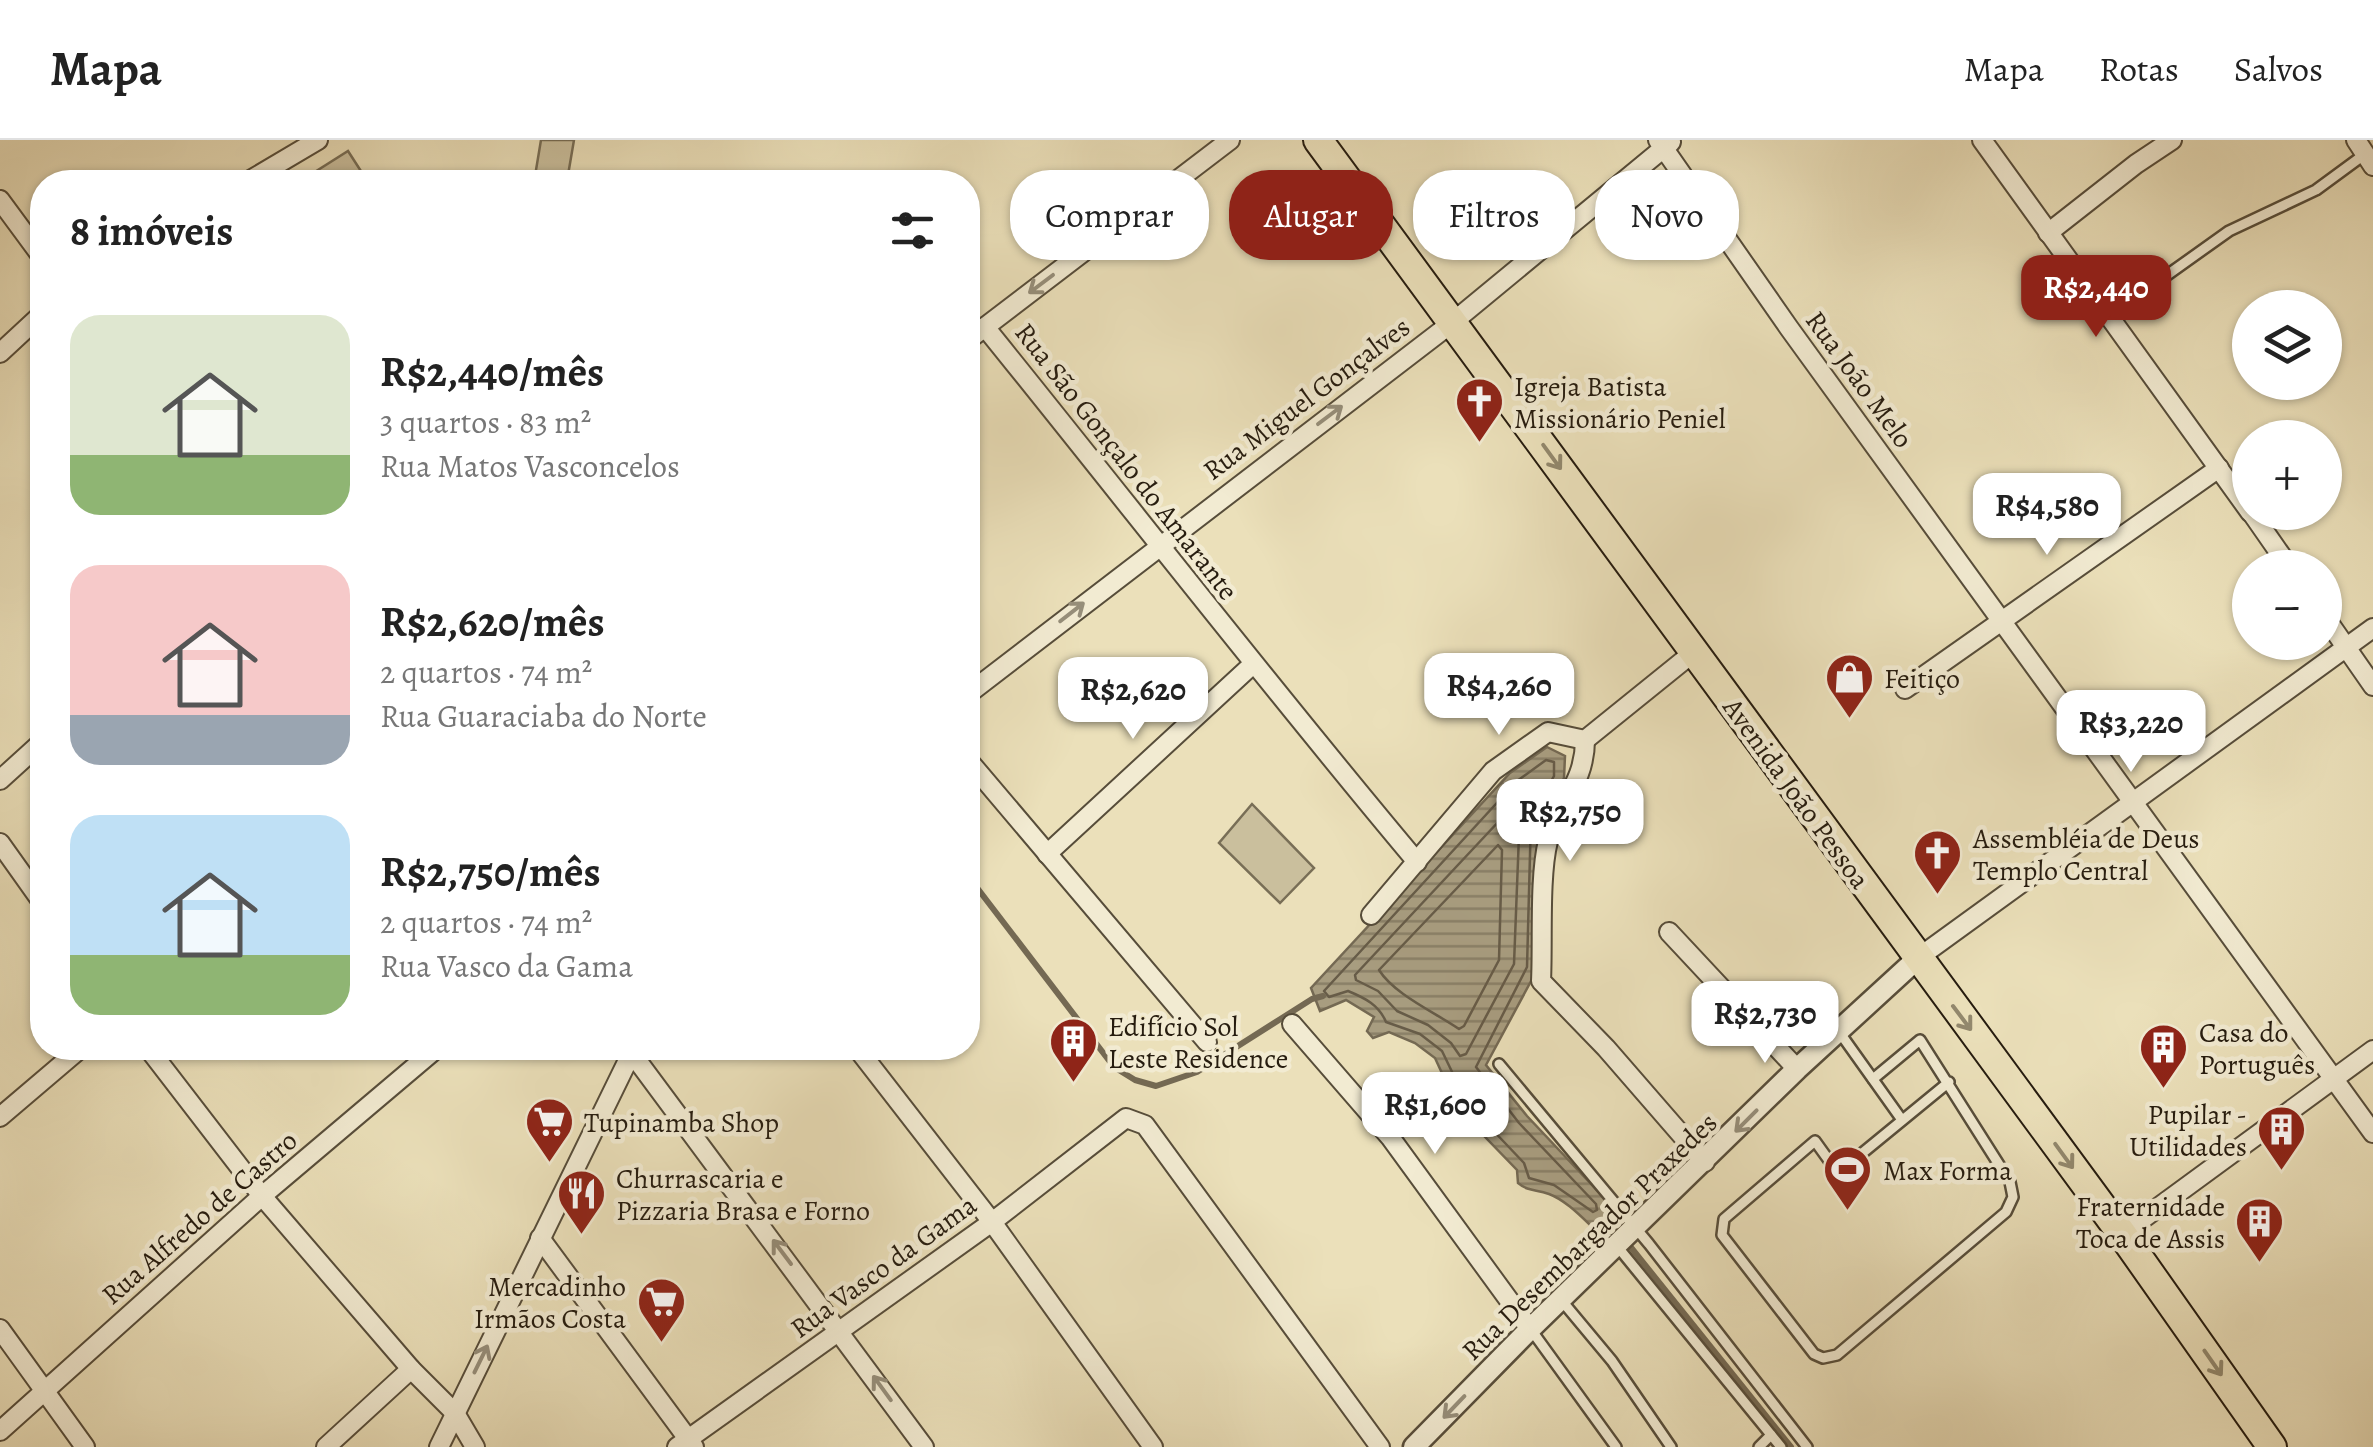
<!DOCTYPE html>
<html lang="pt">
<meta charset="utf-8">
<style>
body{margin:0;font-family:Alegreya,serif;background:#f2f2f2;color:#222;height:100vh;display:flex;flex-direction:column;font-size:38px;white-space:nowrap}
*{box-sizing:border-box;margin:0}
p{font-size:32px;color:#767676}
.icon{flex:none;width:55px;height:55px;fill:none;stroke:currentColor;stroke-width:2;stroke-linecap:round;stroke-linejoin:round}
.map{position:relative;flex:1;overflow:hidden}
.side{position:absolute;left:30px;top:30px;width:950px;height:890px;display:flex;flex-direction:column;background:#fff;border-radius:40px;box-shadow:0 2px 8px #0004}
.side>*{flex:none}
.guide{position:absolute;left:1010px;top:30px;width:950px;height:90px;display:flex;gap:20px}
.buttons{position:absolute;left:2232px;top:150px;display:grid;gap:20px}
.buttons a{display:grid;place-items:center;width:110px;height:110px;border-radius:50%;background:#fff;box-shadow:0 2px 8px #0004;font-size:50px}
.price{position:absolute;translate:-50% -85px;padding:0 22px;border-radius:20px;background:#fff;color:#222;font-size:32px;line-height:65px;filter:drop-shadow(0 2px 5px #0008)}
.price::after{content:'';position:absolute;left:50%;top:60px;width:30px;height:22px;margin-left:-15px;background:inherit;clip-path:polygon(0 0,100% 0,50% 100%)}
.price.active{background:#8f2418;color:#fff}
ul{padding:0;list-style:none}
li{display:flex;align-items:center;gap:30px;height:250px;padding:0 40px}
li span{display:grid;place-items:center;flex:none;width:280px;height:200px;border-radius:30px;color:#555}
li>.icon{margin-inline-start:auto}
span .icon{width:120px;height:120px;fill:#fffc;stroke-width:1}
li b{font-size:42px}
h2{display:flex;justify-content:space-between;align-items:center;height:120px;padding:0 40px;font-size:42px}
.pill{padding:0 35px;border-radius:40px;background:#fff;box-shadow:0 2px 8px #0004;font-size:35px;line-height:90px}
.pill.active{background:#8f2418;color:#fff}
header{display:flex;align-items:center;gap:60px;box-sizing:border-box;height:140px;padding:0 50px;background:#fff;border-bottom:2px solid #e0e0e0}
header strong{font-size:48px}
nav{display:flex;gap:55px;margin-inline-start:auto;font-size:35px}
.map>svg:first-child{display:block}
.grass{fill:#cabf9d;stroke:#786e56;stroke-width:2.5}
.water{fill:url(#water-rules);stroke:#746953;stroke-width:2.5}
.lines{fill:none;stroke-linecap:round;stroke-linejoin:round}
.shore{stroke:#675c48;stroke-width:2.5}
.stream{stroke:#746953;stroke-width:6}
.service-casing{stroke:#574d3a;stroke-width:14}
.minor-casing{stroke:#574d3a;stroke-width:22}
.tertiary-casing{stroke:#574d3a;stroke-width:25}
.primary-casing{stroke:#261c0f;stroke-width:32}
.service{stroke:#f2ebd2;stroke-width:9}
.minor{stroke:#f2ebd2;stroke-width:18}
.tertiary{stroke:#f2ebd2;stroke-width:20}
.primary{stroke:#ebe0ba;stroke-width:28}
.oneway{stroke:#968e7a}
.oneway2{stroke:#92886d}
.labels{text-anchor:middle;stroke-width:9;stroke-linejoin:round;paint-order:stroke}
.street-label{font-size:28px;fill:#261c0f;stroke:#f2ebd2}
.poi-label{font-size:28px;fill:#261c0f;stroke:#f2ebd2;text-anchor:start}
</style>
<header>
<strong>Mapa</strong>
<nav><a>Mapa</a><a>Rotas</a><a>Salvos</a></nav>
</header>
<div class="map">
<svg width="2373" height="1307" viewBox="0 0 2373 1307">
<defs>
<pattern id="water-rules" width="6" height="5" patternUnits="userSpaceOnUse" patternTransform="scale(2.5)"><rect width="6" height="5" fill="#a89d80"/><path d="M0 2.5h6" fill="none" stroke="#897f67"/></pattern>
</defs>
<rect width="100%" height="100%" fill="#ebe0ba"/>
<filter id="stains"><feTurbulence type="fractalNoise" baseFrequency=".002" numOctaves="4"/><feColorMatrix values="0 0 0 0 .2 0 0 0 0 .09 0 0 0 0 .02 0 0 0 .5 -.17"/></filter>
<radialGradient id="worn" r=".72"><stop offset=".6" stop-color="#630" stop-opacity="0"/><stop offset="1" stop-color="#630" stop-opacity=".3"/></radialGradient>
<g class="grass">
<path d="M541 0H574L567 41 535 36Z"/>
<path d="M348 11 368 42H299Z"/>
<path d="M1252 664 1314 728 1280 763 1219 703Z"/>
</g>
<path class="water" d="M1547 607 1565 616 1564 638 1541 678 1537 830 1486 925 1527 976 1623 1078 1602 1096C1586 1082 1568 1061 1549 1054 1536 1049 1529 1052 1518 1043L1517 1030 1459 970 1435 918 1415 903 1389 892 1373 898 1367 891 1374 877 1346 860 1320 871 1311 848 1510 633Z"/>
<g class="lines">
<g class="shore">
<path d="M1546 620 1554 622V636L1531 677 1527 827 1476 927 1519 983 1596 1064 1597 1070 1593 1072 1554 1045 1529 1038 1524 1023 1467 963 1442 911 1420 894 1386 882C1379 865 1365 858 1348 851L1329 857 1324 851 1517 641Z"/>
<path d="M1515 664 1520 669 1514 824 1466 914 1460 916 1451 903 1428 885 1397 871 1378 851 1356 840 1355 835Z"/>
<path d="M1498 705 1502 710 1499 820 1464 886 1459 889C1434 872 1394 854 1379 830Z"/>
</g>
<g class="stream">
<path d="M968 736 1114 927 1135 940 1156 946 1197 932 1312 859 1323 856"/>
<path d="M1609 1080 1791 1307"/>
</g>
<defs>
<g id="service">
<path d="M2111 182 2156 143 2229 91 2316 50 2365 14"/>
<path d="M1840 893 1902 980"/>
<path d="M1499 924 1649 1104 1807 1307"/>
<path d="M1873 939 1920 900 2010 1042 2013 1057 2006 1072 1837 1215 1823 1218 1814 1214 1722 1095 1724 1079 1815 1001 1838 1033 1949 942"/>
<path d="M1617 1106 1781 1307"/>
<path d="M1562 1161 1612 1221 1671 1307"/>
<path d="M1532 1191 1616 1307"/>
<path d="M1759 1307 1771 1295"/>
</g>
<g id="minor">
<path d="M1658 0 1789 188 2373 993"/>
<path d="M1982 0 2250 372"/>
<path d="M2356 0 2373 26"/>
<path d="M247 42 318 0"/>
<path d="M0 60 42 117"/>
<path d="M2048 93 2136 24 2172 0"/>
<path d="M985 187C1129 365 1269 546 1417 722"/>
<path d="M968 200 1230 0"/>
<path d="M0 213 42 174"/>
<path d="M2251 372 2290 428"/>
<path d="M2325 477 2373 546"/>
<path d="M1905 549 2219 328"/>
<path d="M968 554 1453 182 1671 2"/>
<path d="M1585 600C1585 644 1558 663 1548 701 1539 737 1543 802 1541 841L1606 908 1705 1022"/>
<path d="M968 620 1207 902"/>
<path d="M0 640 42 602"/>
<path d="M0 703 42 762"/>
<path d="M1047 714 1252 525"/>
<path d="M1371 775 1493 631 1548 592 1585 600 1694 512"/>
<path d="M1669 792 1797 929"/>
<path d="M1918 818 2373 488"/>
<path d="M1292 884 1390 997 1530 1189"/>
<path d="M148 908 262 1056 411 1229 455 1273 475 1307"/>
<path d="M628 908 924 1307"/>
<path d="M857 908 992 1082 1153 1307"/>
<path d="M0 977 81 908"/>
<path d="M2122 1094 2373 910"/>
<path d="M540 1098 694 1307"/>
<path d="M0 1189 85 1307"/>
<path d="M0 1291 262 1056 437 908"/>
<path d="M326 1307 411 1229"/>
<path d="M439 1307 632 912"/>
<path d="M677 1307 992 1082 1126 978 1145 985 1380 1307"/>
</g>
<path id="tertiary" d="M1414 1307 1530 1189 1797 929 1918 818"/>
<path id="primary" d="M1318 0 2122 1094 2272 1307"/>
</defs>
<use href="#service" class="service-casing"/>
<use href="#minor" class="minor-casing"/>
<use href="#tertiary" class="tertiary-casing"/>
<use href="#primary" class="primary-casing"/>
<use href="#service" class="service"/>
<use href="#minor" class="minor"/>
<use href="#tertiary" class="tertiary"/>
<use href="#primary" class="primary"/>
</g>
<defs><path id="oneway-shaft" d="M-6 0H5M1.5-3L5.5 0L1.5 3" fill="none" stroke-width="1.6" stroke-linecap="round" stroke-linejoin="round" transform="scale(2.5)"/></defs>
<g class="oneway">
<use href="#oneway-shaft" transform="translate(1041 144) rotate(143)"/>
<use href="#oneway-shaft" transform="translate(1330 275) rotate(-37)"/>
<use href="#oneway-shaft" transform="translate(1072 472) rotate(-38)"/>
<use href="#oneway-shaft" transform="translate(1746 981) rotate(135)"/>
<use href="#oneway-shaft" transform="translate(782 1112) rotate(-127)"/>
<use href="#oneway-shaft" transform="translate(481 1219) rotate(-64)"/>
<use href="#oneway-shaft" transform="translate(882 1248) rotate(-126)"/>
<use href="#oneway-shaft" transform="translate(1454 1267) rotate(134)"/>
</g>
<g class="oneway2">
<use href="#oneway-shaft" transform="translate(1552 317) rotate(54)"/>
<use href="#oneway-shaft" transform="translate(1962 878) rotate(53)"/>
<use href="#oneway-shaft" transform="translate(2064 1016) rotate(54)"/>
<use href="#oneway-shaft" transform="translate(2213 1223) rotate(55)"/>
</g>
<defs>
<symbol id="church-pin" viewBox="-11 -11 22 30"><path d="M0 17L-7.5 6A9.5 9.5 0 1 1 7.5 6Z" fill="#8f2418" stroke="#f2ebd2"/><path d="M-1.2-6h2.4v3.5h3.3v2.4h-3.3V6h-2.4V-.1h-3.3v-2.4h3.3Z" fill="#fff"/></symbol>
<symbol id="shop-pin" viewBox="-11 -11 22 30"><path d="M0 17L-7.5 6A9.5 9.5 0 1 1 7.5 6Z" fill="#8f2418" stroke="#f2ebd2"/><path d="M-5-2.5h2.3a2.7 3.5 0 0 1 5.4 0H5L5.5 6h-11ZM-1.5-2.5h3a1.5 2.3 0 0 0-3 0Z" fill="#fff"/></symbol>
<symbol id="building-pin" viewBox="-11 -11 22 30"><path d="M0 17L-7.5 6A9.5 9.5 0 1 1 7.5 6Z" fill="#8f2418" stroke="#f2ebd2"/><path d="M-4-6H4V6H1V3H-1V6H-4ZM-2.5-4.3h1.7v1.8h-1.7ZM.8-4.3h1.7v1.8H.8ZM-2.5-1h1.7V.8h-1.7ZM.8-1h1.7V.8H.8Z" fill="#fff"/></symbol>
<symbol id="supermarket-pin" viewBox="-11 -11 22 30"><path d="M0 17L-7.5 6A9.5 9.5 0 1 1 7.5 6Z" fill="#8f2418" stroke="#f2ebd2"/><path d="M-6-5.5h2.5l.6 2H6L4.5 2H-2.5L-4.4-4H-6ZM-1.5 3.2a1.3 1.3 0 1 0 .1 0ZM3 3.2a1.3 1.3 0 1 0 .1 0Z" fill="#fff"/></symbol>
<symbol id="stadium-pin" viewBox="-11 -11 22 30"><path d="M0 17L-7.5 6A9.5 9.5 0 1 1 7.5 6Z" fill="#8f2418" stroke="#f2ebd2"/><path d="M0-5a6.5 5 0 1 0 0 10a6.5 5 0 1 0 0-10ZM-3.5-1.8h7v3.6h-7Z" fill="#fff"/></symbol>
<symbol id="restaurant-pin" viewBox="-11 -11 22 30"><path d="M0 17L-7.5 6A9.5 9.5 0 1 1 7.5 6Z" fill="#8f2418" stroke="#f2ebd2"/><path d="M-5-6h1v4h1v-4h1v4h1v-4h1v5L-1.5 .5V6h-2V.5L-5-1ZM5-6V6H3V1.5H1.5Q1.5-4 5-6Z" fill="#fff"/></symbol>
</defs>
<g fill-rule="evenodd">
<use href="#church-pin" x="1452" y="234" width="55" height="75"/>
<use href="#shop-pin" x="1822" y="510" width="55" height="75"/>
<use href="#church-pin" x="1910" y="686" width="55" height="75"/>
<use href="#building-pin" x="1046" y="874" width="55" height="75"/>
<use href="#building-pin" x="2136" y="880" width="55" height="75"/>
<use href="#supermarket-pin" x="522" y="954" width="55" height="75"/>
<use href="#building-pin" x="2254" y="962" width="55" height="75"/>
<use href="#stadium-pin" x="1820" y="1002" width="55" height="75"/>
<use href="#restaurant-pin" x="554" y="1026" width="55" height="75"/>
<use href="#building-pin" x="2232" y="1054" width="55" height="75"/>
<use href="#supermarket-pin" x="634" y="1134" width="55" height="75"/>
</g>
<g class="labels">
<g class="street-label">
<text transform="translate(1860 239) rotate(54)" y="10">Rua João Melo</text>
<text transform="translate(1306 258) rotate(-37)" y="10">Rua Miguel Gonçalves</text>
<text transform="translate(1127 321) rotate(52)" y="10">Rua São Gonçalo do Amarante</text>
<text transform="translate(1797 653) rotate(54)" y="10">Avenida João Pessoa</text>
<text transform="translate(199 1077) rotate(-41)" y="10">Rua Alfredo de Castro</text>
<text transform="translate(1589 1096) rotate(-44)" y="10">Rua Desembargador Praxedes</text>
<text transform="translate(883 1126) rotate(-36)" y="10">Rua Vasco da Gama</text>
</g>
<g class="poi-label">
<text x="1514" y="256">Igreja Batista<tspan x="1514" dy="32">Missionário Peniel</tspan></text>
<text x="1884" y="548">Feitiço</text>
<text x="1973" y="708">Assembléia de Deus<tspan x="1973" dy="32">Templo Central</tspan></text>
<text x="1108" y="896">Edifício Sol<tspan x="1108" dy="32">Leste Residence</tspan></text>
<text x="2199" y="902">Casa do<tspan x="2199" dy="32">Português</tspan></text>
<text x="2247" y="984" text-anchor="end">Pupilar -<tspan x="2247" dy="32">Utilidades</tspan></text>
<text x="584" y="992">Tupinamba Shop</text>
<text x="1883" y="1040">Max Forma</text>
<text x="616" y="1048">Churrascaria e<tspan x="616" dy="32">Pizzaria Brasa e Forno</tspan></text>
<text x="2225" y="1076" text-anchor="end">Fraternidade<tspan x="2225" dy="32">Toca de Assis</tspan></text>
<text x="626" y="1156" text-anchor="end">Mercadinho<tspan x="626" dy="32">Irmãos Costa</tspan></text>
</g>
</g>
<rect width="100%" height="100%" filter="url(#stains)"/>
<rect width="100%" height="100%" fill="url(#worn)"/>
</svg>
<div class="buttons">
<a><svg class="icon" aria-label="layers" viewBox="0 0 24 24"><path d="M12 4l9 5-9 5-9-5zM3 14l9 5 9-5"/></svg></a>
<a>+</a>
<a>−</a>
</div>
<b class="price active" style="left:2096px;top:200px">R$2,440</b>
<b class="price" style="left:2047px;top:418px">R$4,580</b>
<b class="price" style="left:1499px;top:598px">R$4,260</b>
<b class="price" style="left:1133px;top:602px">R$2,620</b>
<b class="price" style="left:2131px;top:635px">R$3,220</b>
<b class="price" style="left:1570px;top:724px">R$2,750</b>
<b class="price" style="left:1765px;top:926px">R$2,730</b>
<b class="price" style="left:1435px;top:1017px">R$1,600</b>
<div class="guide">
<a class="pill">Comprar</a>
<a class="pill active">Alugar</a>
<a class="pill">Filtros</a>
<a class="pill">Novo</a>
</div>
<section class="side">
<h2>8 imóveis<svg class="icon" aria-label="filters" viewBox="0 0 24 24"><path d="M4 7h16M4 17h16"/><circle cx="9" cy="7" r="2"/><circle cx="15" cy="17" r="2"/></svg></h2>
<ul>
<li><span style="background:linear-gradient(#dfe7d0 70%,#8fb573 0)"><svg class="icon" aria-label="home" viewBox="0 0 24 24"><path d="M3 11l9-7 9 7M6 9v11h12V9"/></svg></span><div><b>R$2,440/mês</b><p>3 quartos · 83 m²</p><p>Rua Matos Vasconcelos</p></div></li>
<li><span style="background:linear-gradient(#f6c9c9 75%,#9aa5b1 0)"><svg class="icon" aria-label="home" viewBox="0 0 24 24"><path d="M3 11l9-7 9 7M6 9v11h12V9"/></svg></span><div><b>R$2,620/mês</b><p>2 quartos · 74 m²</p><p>Rua Guaraciaba do Norte</p></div></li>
<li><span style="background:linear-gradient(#bfe0f5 70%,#8fb573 0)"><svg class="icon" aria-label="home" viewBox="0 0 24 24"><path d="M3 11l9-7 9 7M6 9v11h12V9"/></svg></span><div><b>R$2,750/mês</b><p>2 quartos · 74 m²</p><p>Rua Vasco da Gama</p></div></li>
</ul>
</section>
</div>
